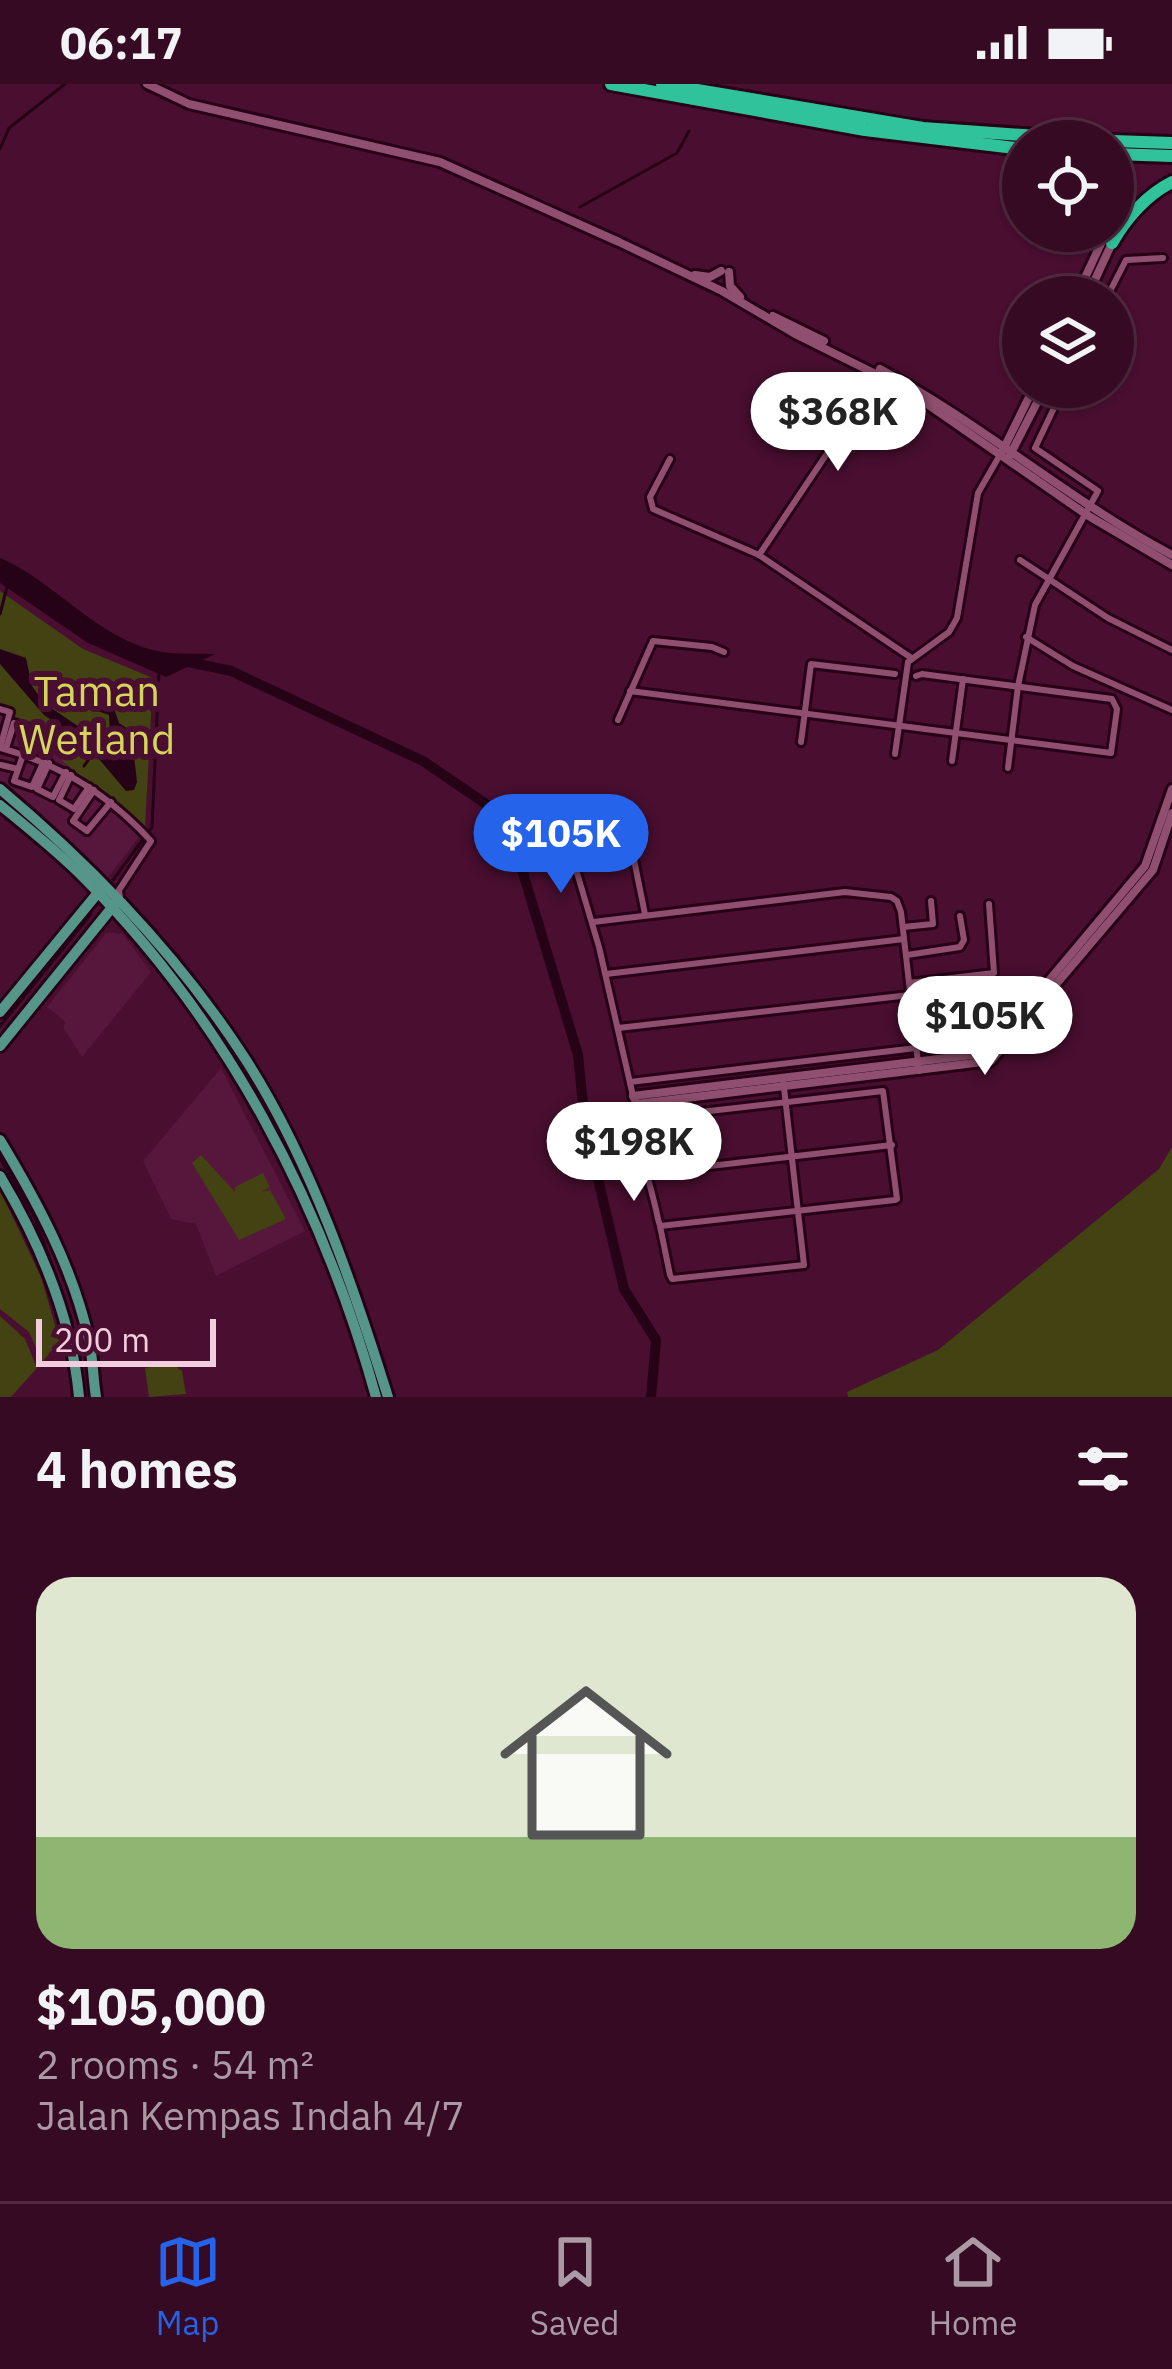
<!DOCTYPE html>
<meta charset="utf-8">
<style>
body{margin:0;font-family:"IBM Plex Sans",sans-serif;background:#421831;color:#f1f3f6;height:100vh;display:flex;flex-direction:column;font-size:45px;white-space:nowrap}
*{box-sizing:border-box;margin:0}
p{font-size:39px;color:#aa9aa6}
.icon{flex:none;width:66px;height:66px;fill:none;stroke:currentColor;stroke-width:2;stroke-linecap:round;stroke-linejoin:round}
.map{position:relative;height:1313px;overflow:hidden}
.panel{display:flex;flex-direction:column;background:#370a24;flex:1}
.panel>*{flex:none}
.controls{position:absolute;left:1002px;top:36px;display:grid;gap:24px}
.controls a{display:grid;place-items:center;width:132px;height:132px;border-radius:50%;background:#370a24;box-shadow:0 3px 9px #0004,0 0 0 3px #512b41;font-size:60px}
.scale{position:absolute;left:36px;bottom:30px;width:180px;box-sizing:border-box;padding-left:12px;border:6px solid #f2cddd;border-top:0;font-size:33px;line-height:42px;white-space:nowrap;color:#f2cddd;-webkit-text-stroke:9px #490e30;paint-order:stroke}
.price{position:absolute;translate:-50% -102px;padding:0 27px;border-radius:42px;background:#fff;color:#222;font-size:39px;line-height:78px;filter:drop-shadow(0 3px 6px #0008)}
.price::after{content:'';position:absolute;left:50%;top:72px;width:36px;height:27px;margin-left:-18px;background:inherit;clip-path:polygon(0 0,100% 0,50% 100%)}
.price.on{background:#2563eb;color:#fff}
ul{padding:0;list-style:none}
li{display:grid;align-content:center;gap:24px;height:636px;padding:0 36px}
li+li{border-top:3px solid #512b41}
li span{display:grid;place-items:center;height:372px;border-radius:36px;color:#555}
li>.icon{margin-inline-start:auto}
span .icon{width:216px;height:216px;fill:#fffc;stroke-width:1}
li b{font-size:51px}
h2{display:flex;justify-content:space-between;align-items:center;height:144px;padding:0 36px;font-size:51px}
.status{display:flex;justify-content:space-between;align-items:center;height:84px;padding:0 60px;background:#370a24;direction:ltr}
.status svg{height:33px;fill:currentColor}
.menu{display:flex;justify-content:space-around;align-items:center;height:168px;border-top:3px solid #512b41;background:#370a24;font-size:33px;color:#aa9aa6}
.menu a{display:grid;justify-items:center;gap:6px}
.menu .on{color:#2563eb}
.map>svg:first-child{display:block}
.built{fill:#57163b}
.green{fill:#424213}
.water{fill:#260217}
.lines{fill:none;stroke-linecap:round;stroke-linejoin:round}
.stream{stroke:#260217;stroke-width:3}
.river{stroke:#260217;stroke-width:10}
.street-casing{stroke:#270017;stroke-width:12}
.secondary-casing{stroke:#270017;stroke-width:14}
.primary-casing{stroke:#270017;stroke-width:16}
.highway-casing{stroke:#270017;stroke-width:18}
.street{stroke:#904f70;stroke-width:6}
.secondary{stroke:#904f70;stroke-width:8}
.primary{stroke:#56958a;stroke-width:10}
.highway{stroke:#30c39b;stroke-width:12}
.labels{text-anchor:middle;stroke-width:12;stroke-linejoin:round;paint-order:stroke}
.park-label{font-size:42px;fill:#d4d55a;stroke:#490e30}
</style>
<div class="status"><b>06:17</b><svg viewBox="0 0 49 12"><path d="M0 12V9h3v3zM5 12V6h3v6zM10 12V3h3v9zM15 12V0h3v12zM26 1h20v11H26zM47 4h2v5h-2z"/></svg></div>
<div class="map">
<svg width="1172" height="1313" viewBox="0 0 1172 1313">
<rect width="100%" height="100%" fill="#490e30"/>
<g class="built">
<path d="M0 622 33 643 62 676 80 687 145 745 107 795 68 755 0 699Z"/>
<path d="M107 848 123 850 151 888 82 973 63 943 66 938 47 923Z"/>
<path d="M221 984 305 1147 216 1192 196 1140 171 1135 143 1077Z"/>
</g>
<g class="green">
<path d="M0 507 83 565 153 594 145 744C119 721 90 700 65 679 51 666 37 640 11 633L12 627 0 620Z"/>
<path d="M1172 1063V1313H848L847 1308 938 1266 1159 1085Z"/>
<path d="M201 1071 235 1108V1103L263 1089 270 1103 262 1108 270 1106 286 1135 239 1156 192 1079Z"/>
<path d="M0 1106 41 1193 60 1258 42 1278 29 1248 0 1225Z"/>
<path d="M0 1232 25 1255 37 1284 11 1313H0Z"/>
<path d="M172 1280 182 1287 186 1310 149 1313 145 1284Z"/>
</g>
<g class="water">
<path d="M0 474C56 498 95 553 157 567 175 571 197 569 215 570L166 593 88 559 0 499Z"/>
<path d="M0 565 26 574 32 602 44 619 113 666 116 661 110 650 109 631 95 626 110 613 119 639 131 647 137 698 134 706 126 707 99 675 81 665 69 648 44 631 0 580Z"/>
</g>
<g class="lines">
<g class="stream">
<path d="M0 65 9 44 65 0"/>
<path d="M580 123 677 69 689 47"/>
<path d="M0 530 7 503"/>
<path d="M84 682 91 672"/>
<path d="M113 796 152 743 159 588"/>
<path d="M0 942 91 830"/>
<path d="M0 1074 35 1134 72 1237"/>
</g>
<path class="river" d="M184 577 231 587 423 677 492 724 520 779 578 971 585 1040 624 1205 656 1256 651 1313"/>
<defs>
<g id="street">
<path d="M1107 213 1126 176 1163 174"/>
<path d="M1113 274 1115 275"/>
<path d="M670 375 650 413 653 425 759 471 910 573"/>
<path d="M759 471 881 289"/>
<path d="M1020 476 1108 534 1172 566"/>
<path d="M1026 553 1073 582 1172 626"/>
<path d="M630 607 1111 669 1117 625 1112 615 922 590 916 592"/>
<path d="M0 625 10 628 0 664"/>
<path d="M618 636 653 557 712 563 724 568"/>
<path d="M28 656 43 661"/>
<path d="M801 658 811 580 895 590"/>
<path d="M0 664C61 680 109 711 151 757L119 806 120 814"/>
<path d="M6 664 14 639 29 644 31 648 14 697 32 703 44 677"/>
<path d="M895 670 908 578 949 548 957 534 978 409 1001 369"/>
<path d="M952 677 963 595"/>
<path d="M49 679 37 705 53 713 66 688"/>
<path d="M1 681 18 685"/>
<path d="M1008 684 1018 602 1035 521 1098 407 1035 364 1064 303"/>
<path d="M71 691 59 716 74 725 89 703"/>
<path d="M94 706 73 737 87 747 111 718"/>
<path d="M593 838 845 808 891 813 897 817 901 828 919 987"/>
<path d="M903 843 933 840 931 817"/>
<path d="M907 871 960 863 964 856 960 832"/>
<path d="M606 890 904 855"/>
<path d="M909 899 994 889 989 820"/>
<path d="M618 944 910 911"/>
<path d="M630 998 916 964"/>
<path d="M633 1012 599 863 572 772 577 767 634 776 645 830"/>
<path d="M649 1089 892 1061"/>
<path d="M660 1142C738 1134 816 1125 895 1116L897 1115 883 1007 657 1033 642 1036C634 1054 654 1112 658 1135L660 1142 670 1191 672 1195 804 1181C797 1119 790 1057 783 995"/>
</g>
<g id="secondary">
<path d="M147 0 189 20 440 78 619 158 722 207 797 251 904 304 1087 431 1172 481"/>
<path d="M729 188 730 202 740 213"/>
<path d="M695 191 710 193 721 187"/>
<path d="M1076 213 1104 153"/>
<path d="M1087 213 1112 159"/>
<path d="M773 232 824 257"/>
<path d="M880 285C982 340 1070 417 1172 471"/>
<path d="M1003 366 1034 303"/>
<path d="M1010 371 1045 303"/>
<path d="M633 1012 988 969 1145 782 1172 705"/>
<path d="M633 1012 637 1020 991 977 1153 786 1172 729"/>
</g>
<g id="primary">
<path d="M0 705C93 783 179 872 246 976 311 1078 352 1198 388 1313"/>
<path d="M0 721C28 744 57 767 83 793 226 936 322 1118 376 1313"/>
<path d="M0 928 101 805"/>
<path d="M0 962 114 821"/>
<path d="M0 1056C38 1119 73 1184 89 1256 93 1275 93 1294 96 1313"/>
<path d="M0 1092C40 1159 72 1234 79 1313"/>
</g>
<g id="highway">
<path d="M611 0 865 46 1023 65"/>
<path d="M662 0 923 44 1109 57"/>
<path d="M1113 57 1172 59"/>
<path d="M1113 70 1172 72"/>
<path d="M1104 153 1105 147"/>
<path d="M1112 159C1127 133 1145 112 1172 98"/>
</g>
</defs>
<use href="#street" class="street-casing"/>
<use href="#secondary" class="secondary-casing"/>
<use href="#primary" class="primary-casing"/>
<use href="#highway" class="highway-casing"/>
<use href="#street" class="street"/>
<use href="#secondary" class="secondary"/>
<use href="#primary" class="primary"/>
<use href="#highway" class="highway"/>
</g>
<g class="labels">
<g class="park-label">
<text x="97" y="622">Taman<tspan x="97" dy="48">Wetland</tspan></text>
</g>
</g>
</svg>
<div class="controls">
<a><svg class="icon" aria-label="locate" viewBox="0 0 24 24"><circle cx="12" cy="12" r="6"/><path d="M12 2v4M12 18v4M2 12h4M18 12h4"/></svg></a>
<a><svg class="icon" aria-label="layers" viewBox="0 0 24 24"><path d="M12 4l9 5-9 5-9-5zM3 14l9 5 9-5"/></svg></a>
</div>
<div class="scale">200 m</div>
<b class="price" style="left:838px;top:390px">$368K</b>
<b class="price on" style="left:561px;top:812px">$105K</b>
<b class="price" style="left:985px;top:994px">$105K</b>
<b class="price" style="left:634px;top:1120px">$198K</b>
</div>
<section class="panel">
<h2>4 homes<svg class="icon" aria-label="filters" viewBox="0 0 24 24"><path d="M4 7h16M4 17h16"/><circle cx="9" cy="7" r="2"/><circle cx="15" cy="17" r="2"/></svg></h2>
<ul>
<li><span style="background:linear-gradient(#dfe7d0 70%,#8fb573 0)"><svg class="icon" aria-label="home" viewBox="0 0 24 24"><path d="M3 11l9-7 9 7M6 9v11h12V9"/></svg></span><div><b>$105,000</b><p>2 rooms · 54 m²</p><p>Jalan Kempas Indah 4/7</p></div></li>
</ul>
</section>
<nav class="menu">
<a class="on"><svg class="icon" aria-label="map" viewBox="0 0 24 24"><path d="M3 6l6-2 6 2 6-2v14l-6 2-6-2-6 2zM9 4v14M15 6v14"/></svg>Map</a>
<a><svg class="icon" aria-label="saved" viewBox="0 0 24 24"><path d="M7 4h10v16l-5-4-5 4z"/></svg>Saved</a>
<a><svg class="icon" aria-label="home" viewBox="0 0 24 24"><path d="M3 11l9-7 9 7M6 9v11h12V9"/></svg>Home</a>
</nav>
